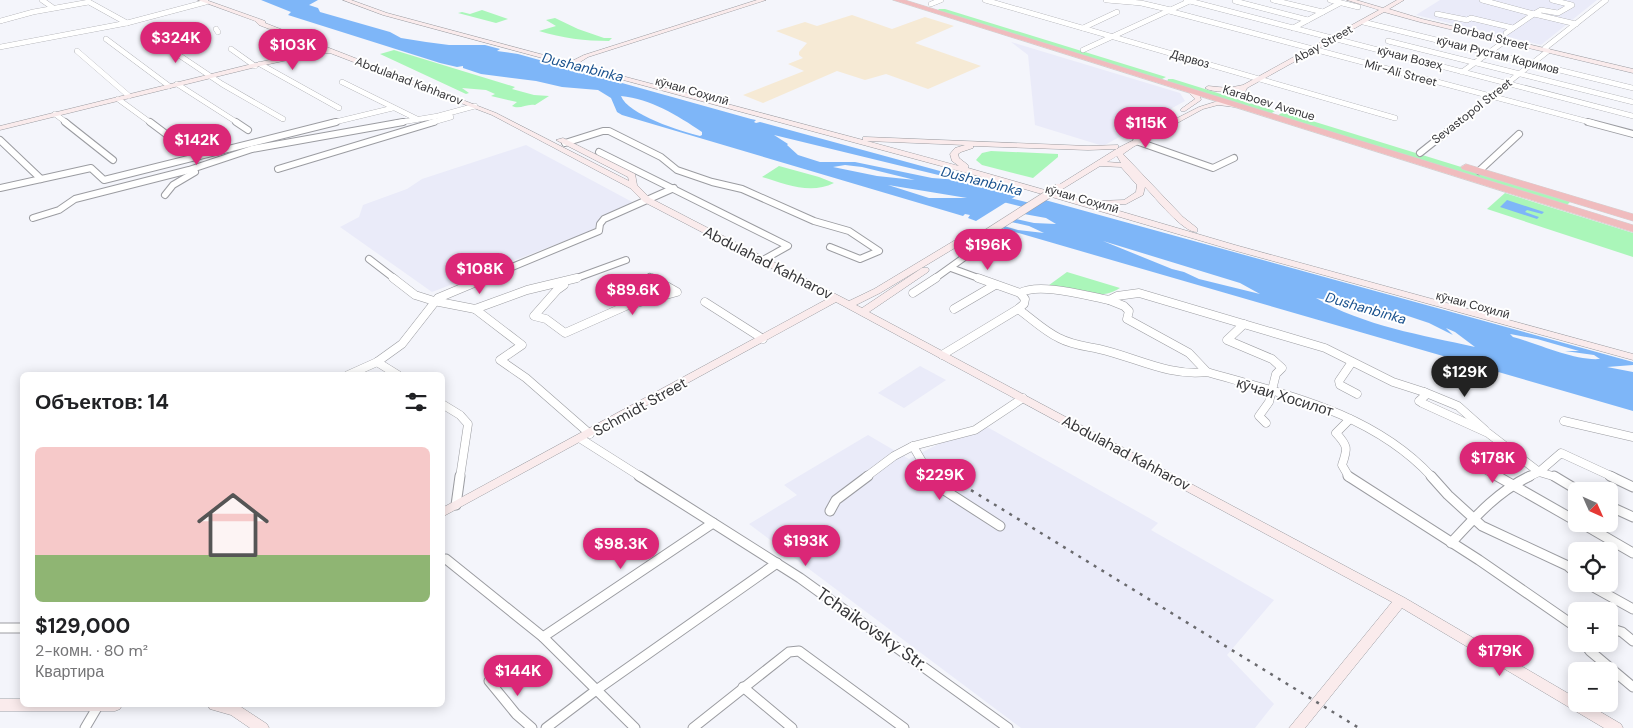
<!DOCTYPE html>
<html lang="ru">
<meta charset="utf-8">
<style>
body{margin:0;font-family:"DM Sans",sans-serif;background:#f6f6f6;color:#202124;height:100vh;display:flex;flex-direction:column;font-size:19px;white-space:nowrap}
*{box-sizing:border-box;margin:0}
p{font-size:16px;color:#757577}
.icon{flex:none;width:28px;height:28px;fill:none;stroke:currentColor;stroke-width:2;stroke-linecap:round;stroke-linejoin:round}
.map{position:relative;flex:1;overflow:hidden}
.side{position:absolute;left:20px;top:372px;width:425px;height:335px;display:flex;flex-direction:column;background:#fff;border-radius:8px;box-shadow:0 2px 12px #0003}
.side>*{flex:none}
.needle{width:32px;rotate:135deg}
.buttons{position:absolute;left:1568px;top:482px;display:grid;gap:10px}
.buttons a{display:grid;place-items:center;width:50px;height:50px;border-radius:8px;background:#fff;box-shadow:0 2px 12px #0003;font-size:25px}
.price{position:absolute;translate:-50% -42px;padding:0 11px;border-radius:18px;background:#db2777;color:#fff;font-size:16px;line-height:32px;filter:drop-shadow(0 1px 2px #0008)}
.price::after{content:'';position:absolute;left:50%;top:30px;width:15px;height:11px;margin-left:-8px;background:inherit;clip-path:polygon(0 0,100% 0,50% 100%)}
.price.current{background:#222;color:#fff}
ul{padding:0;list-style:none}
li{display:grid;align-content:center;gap:10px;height:265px;padding:0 15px}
li span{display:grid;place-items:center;height:155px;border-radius:8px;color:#555}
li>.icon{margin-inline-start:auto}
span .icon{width:90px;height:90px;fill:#fffc;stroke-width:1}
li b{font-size:21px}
h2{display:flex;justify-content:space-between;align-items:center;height:60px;padding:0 15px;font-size:21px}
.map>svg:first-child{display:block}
.built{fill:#eaebf9}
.medical{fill:#f6ead5}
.green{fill:#aaf6b9}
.water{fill:#7eb6f8;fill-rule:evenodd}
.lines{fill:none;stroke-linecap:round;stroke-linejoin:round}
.river{fill:#7eb6f8;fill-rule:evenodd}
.street-far3-casing{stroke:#9b9ca1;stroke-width:5.5}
.street-far2-casing{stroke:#9b9ca1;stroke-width:8}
.street-far1-casing{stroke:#9b9ca1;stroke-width:9}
.street-casing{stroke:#9b9ca1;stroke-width:11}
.secondary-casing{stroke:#9b9ca1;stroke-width:1}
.highway-casing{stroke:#d3d3d3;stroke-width:1}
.street-far3{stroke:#fff;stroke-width:5}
.street-far2{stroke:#fff;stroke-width:6}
.street-far1{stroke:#fff;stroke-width:8}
.street{stroke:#fff;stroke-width:9}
.secondary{fill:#faebec;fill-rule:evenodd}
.highway{fill:#f0bcbe;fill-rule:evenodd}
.rail-far1{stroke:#6a6a6e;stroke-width:2;stroke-dasharray:2.5 5;stroke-linecap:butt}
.rail{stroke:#6a6a6e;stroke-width:2.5;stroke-dasharray:3 6;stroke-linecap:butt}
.secondary-bridge-casing{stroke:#9b9ca1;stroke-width:9;stroke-linecap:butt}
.secondary-bridge{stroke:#faebec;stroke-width:8}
.labels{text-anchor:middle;stroke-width:4;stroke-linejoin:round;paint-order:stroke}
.far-street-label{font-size:12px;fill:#363639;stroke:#fff}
.far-water-label{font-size:14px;font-style:italic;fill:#19518d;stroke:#fff}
.street-label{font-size:15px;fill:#363639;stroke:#fff}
.near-street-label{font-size:18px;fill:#363639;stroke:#fff}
</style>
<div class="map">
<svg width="1633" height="728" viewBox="0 0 1633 728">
<rect width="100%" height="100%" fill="#f4f5fb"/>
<g class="built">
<path d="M1440 0H1597L1541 45 1416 15Z"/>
<path d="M1011 42 1180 93 1185 101 1103 146 1035 125 1028 55Z"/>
<path d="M526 145 636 204 600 218 596 228 591 231 432 292 340 227 359 217 363 205 407 189 422 179Z"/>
<path d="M920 366 946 380 904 408 878 393Z"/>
<path d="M980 423 1158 523 1151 530 1274 600 1227 655 1274 704 1255 728H1021L749 524 797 495 784 485 868 435 909 459Z"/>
</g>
<path class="medical" d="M852 15 892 29 925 17 954 26 915 43 981 66 928 89 886 74 865 80 837 71 763 103 743 95 804 71 788 64 803 58 799 55V52L807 43 776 31 805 22 817 26Z"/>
<g class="green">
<path d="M939 9H945L1166 77 1160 80 937 11Z"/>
<path d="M482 10 508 19 496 23 458 13 462 12 470 14Z"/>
<path d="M555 18 578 29 604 38H612L609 41C585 41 562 38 539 31L556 26 546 20Z"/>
<path d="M394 50 515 87 512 89 534 95 549 96 535 105C527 103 520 110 512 106L517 102 491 96 495 94 486 90 462 88 469 93 466 94 380 54Z"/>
<path d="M1168 79H1173L1275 111 1270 114 1167 82Z"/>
<path d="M1283 112 1571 201 1567 205 1277 116Z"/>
<path d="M991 151 1058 154V157L1033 178 982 165 976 160 982 153Z"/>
<path d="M779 166 819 177 834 183C810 195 786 184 762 177Z"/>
<path d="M1505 193 1633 233V257L1487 209Z"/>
<path d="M1067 272 1120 288C1099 302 1068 291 1045 288Z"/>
</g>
<g class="water">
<path d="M261 0H318L309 5 318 8 320 12 390 32 401 38 426 42 449 45H485L500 49 497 51 518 54 751 119 756 120 754 122 756 123 760 122 1021 193 976 221 968 218 970 215 965 214 963 216 622 115 617 112 611 98 598 90 562 87 536 81 481 74 463 68V66L457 67 440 63 288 15 291 12ZM621 96C651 99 677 115 702 132V135L700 136C682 132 627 114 621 96ZM774 135 959 180 932 178 855 162H820L798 155 787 145 788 144ZM845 165 862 167 915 180 877 176 833 167ZM888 185 967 198H929Z"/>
<path d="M1045 200 1633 362V365L1607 367 1633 372V411L1001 228 1004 226 1018 230 1044 233 1029 226 1011 222 1016 219 1034 223 1056 224 1046 218 1024 214ZM1103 241 1240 283 1260 294 1199 279 1184 272 1172 269ZM1316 298 1402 314 1429 323 1453 335 1446 328 1455 332 1475 347C1422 335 1364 326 1316 298ZM1510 334 1537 339 1579 351H1565L1594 355 1600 359C1574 361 1539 344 1513 337Z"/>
<path d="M1507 200 1544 212 1542 214 1527 210 1525 212 1539 217 1537 219 1500 207Z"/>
</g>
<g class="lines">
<path class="river" d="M994 194 1042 206 1044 208 1039 211 991 199V195Z"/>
<defs>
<g id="street-far3">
<path d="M42 0 52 7"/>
<path d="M985 0 1395 118"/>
<path d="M1106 0 1141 3 1171 10"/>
<path d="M1186 0 1633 116"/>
<path d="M1273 0 1323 12"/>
<path d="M1330 0 1358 7"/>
<path d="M1482 0 1534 14 1541 10 1558 13 1572 5 1552 0"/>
<path d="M1235 1 1308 20"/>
<path d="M931 4 941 0"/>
<path d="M1169 11 1593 123"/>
<path d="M1437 14 1467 20 1471 18 1513 28"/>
<path d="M0 21 33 12 89 2 127 23"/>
<path d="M1363 22 1633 88"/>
<path d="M1083 28 1117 12"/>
<path d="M1293 28 1340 3"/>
<path d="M216 29 218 32"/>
<path d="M1506 33 1534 14 1576 24"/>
<path d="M152 37 222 84 283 119"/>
<path d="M106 39 169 86"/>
<path d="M1388 41 1633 102"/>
<path d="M0 47 127 23 206 2"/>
<path d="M1545 48 1606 0"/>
<path d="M231 49 255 66"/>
<path d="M1083 50 1192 0"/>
<path d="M77 51 129 96"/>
<path d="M260 64 339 108"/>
<path d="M1462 72 1505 41"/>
<path d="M342 82 417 119"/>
<path d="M177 84 238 123"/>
<path d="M118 99 151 123"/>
<path d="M55 114 67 123"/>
<path d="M331 123 393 108"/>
<path d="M396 123 438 116 475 106"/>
<path d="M430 123 451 117"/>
<path d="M1457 123 1548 51"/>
</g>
<g id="street-far2">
<path d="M65 122 113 160"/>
<path d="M150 122 186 149"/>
<path d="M236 122 248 130"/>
<path d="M1588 122 1633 134"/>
<path d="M0 140 41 179"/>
<path d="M1136 141 1213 168 1234 158"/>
<path d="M565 143 603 131H609L661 157 677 170 712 182 742 189 814 221 849 231 879 251 860 259 830 247"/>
<path d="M599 152 788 246 763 260"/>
<path d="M1420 153 1459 122"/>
<path d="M278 169 434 122"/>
<path d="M1479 171 1519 134"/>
<path d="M0 188 91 168 104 180 336 122"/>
<path d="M165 195 173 185 195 172"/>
<path d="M33 218 59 210 75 199 189 170 252 149 403 122"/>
<path d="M369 259 395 279"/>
<path d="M951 268 981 279"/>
<path d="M650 277 654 279"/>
<path d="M483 279 599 231 600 224 604 219 674 188"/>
<path d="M574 279 626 260"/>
<path d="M934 279 973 251"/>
</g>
<g id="street-far1">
<path d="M393 278 415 295 434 301 475 309 527 290 577 278"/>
<path d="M978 278 1020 293"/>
<path d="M564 285 557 290 534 316 546 319 565 333 626 306 677 292 652 278"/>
<path d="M913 293 936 278"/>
<path d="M1109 300 1124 306 1129 311 1127 319 1189 353 1207 372"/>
<path d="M705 302 763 339"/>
<path d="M475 309 522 345 500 360 526 378 590 434"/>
<path d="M954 309 995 285"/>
<path d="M1018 309C1031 318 1044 331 1059 338 1072 345 1085 346 1099 349 1135 357 1169 377 1207 372 1287 395 1373 413 1432 477"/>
<path d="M1244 324 1227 340 1272 359 1282 368 1276 374 1269 402 1259 416 1266 423"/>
<path d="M942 355 1018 309 1024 304 1025 299 1020 293C1039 282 1087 296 1109 300L1117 296 1139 293 1325 348 1393 382 1424 392 1427 394 1419 401 1422 403 1488 433 1539 472 1556 477"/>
<path d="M377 362 398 375"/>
<path d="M1352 362 1339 381 1340 385 1357 394"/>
<path d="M348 375 377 362 402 344 438 298 486 278"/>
<path d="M1424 392 1458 406 1485 430"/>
<path d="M442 404 460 415 468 424 460 477"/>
<path d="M1564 421 1633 437"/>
<path d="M581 439 641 477"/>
<path d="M913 446 931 477"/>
<path d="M1474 463 1499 477"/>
<path d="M866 477 894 456 913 446 975 430 1023 398"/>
<path d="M1349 477 1342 465C1348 448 1348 446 1336 433L1350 419"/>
<path d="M1528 477 1539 472 1561 453 1613 477"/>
</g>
<g id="street">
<path d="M639 476 800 578 1008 728"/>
<path d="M930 476 935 484 1000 526"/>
<path d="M1348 476 1479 560 1576 627"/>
<path d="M1431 476 1448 495 1482 526 1568 566 1576 573"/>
<path d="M1497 476 1576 521"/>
<path d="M1554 476 1579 491"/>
<path d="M1610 476 1633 487"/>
<path d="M456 505 460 476"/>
<path d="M1609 506 1633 517"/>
<path d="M830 511 836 500 868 476"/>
<path d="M1583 524 1633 553"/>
<path d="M1451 543C1475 517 1498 491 1530 476"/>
<path d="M446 559 543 637 635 728"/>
<path d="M1588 584 1633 609"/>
<path d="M0 628H22"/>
<path d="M1609 628 1622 632 1633 641"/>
<path d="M543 637 713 523"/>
<path d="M1588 644 1587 647 1590 651 1633 687"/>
<path d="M489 681 516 714 532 728"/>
<path d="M743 687 792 728"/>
<path d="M85 728 98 706"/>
<path d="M546 728 595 691 777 563"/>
<path d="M693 728 789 652 799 651 904 728"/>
</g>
<g id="secondary">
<path d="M198 0H206L265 21V23L496 113 629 181 628 177 556 140 563 138 635 174 637 185 650 198 849 301 874 289 967 233H973V237L880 293 856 305 862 308 922 268H928L929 270 928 272 869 312 1405 598 1576 698V704H1587L1621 724 1623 728H1604L1402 608 1305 728H1289L1392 602 836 302 442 517V508L829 298 644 202 630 188 492 115 330 53 311 55 260 66 0 130V126L260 62 311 51 324 50 259 25 255 21Z"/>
<path d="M343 0H351L387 13 570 62 584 55 757 0H766L588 57 577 64 863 140V137H866L1088 146 1118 145V149H1115L1088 150 973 146V148L961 152 958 154 959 158 968 165V168L1094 204V201H1097L1124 200 1136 192 1137 185 1121 167 1100 166 1061 190H1055L1054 188 1118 148 1199 107 1218 101 1237 104V106L1235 107 1218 105 1203 109 1133 147 1123 154 1183 217 1197 228V232C1183 233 1155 197 1145 187L1143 195 1126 204 1099 205 1235 245 1633 354V360L1229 249 1004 183 383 15ZM867 141 965 145 955 148 950 154 952 161 959 166ZM1117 156 1121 163 1107 162Z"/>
<path d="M1347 0H1356L1383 8 1397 0H1404L1389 9 1422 19 1633 69V73L1420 22 1384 12 1247 88 1244 94 1249 99V101H1245L1237 94 1240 90C1229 92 1214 93 1205 88L1208 86 1228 88 1243 85 1379 10Z"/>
<path d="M1188 90H1192L1200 96 1201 100 1185 111H1181V109L1195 99 1188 92Z"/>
<path d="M0 699H22V705H122L120 709 115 711H0Z"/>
<path d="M208 705H238L267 724 269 728H250L231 715 210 709Z"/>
</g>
<g id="highway">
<path d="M893 0H905L1633 225V232Z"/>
<path d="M1466 164 1633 214V221L1462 169 1461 167Z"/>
</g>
</defs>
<use href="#street-far3" class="street-far3-casing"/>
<use href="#street-far2" class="street-far2-casing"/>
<use href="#street-far1" class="street-far1-casing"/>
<use href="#street" class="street-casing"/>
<use href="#secondary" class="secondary-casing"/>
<use href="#highway" class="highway-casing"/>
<use href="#street-far3" class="street-far3"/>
<use href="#street-far2" class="street-far2"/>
<use href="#street-far1" class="street-far1"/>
<use href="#street" class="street"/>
<use href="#secondary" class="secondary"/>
<use href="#highway" class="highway"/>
<path class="rail-far1" d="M938 470 950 477"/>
<path class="rail" d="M948 476 1359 728"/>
<defs>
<path id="secondary-bridge" d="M978 239 1058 188"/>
</defs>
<use href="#secondary-bridge" class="secondary-bridge-casing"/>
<use href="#secondary-bridge" class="secondary-bridge"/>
</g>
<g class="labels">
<g class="far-street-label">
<text transform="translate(1491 37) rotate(14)" y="4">Borbad Street</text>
<text transform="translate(1323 44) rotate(-29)" y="4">Abay Street</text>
<text transform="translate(1498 55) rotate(14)" y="4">кӯчаи Рустам Каримов</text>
<text transform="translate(1410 58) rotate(14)" y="4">кӯчаи Возеҳ</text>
<text transform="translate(1190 59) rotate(16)" y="4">Дарвоз</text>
<text transform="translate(1401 73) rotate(15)" y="4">Mir-Ali Street</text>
<text transform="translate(409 81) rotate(21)" y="4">Abdulahad Kahharov</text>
<text transform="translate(692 91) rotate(16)" y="4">кӯчаи Соҳилӣ</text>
<text transform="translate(1269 103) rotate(17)" y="4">Karaboev Avenue</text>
<text transform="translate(1472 111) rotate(-38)" y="4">Sevastopol Street</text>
<text transform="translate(1082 199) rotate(16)" y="4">кӯчаи Соҳилӣ</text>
<text transform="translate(1473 305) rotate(15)" y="4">кӯчаи Соҳилӣ</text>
</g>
<g class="far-water-label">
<text transform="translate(583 67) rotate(14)" y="5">Dushanbinka</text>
<text transform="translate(982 181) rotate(14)" y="5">Dushanbinka</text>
<text transform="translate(1366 308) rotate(16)" y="5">Dushanbinka</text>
</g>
<g class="street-label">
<text transform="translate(768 263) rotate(27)" y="5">Abdulahad Kahharov</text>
<text transform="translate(1285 397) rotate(17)" y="5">кӯчаи Хосилот</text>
<text transform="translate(640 407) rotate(-29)" y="5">Schmidt Street</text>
<text transform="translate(1126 453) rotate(28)" y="5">Abdulahad Kahharov</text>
</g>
<g class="near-street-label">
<text transform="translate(872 629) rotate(35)" y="6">Tchaikovsky Str.</text>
</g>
</g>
</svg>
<div class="buttons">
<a><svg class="needle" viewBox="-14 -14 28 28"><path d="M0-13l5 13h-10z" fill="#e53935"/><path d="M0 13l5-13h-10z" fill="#757577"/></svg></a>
<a><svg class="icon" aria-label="locate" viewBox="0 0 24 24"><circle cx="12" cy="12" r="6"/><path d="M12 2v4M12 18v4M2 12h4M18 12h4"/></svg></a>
<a>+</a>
<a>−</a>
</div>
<b class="price" style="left:176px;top:64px">$324K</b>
<b class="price" style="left:293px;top:71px">$103K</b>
<b class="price" style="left:1146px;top:149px">$115K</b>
<b class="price" style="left:197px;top:166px">$142K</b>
<b class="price" style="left:988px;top:271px">$196K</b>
<b class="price" style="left:480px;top:295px">$108K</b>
<b class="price" style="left:633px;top:316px">$89.6K</b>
<b class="price current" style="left:1465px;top:398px">$129K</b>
<b class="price" style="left:1493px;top:484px">$178K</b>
<b class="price" style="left:940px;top:501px">$229K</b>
<b class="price" style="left:806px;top:567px">$193K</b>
<b class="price" style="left:621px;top:570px">$98.3K</b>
<b class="price" style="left:1500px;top:677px">$179K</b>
<b class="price" style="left:518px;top:697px">$144K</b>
<section class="side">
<h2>Объектов: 14<svg class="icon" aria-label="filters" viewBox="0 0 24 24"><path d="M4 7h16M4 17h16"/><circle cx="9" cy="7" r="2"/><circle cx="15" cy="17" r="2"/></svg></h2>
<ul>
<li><span style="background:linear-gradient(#f6c9c9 70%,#8fb573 0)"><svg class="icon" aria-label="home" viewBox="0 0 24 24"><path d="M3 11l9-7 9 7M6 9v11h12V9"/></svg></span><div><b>$129,000</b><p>2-комн. · 80 m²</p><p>Квартира</p></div></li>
</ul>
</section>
</div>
